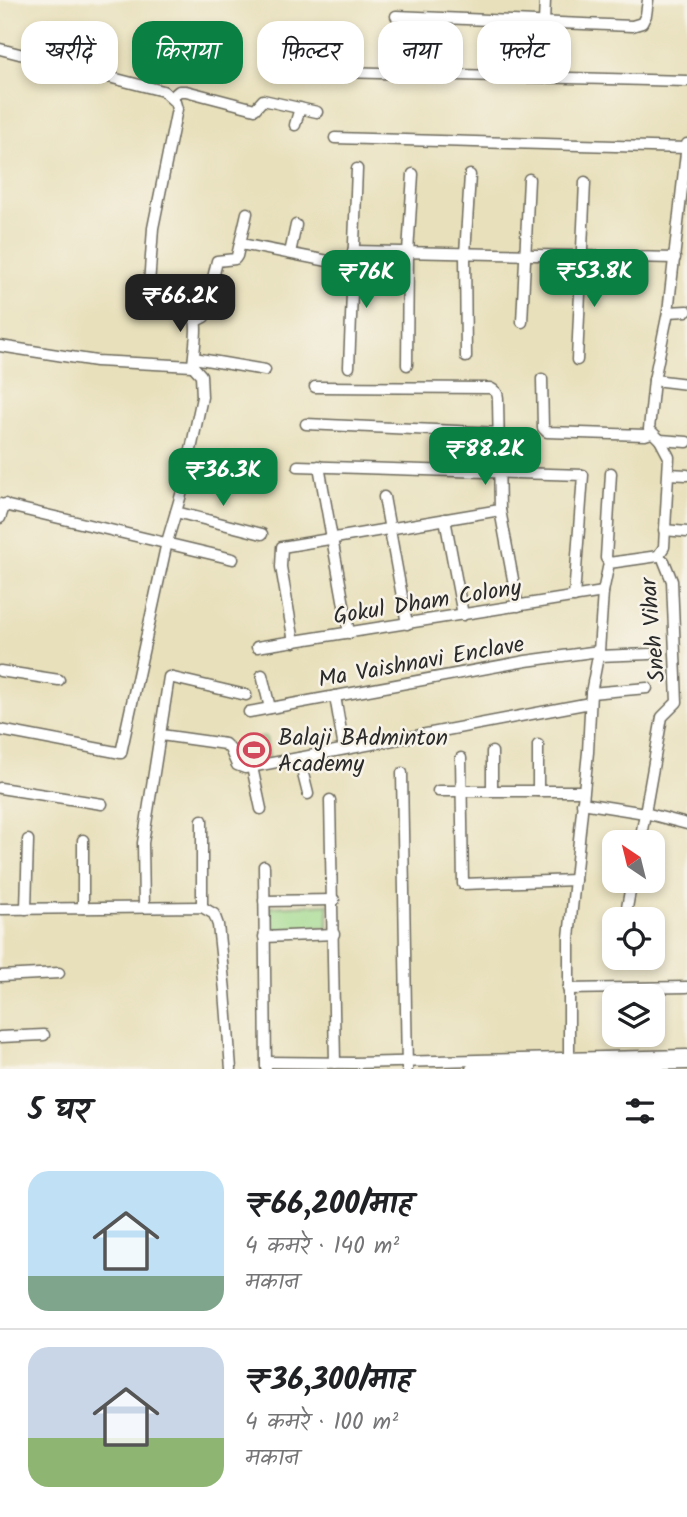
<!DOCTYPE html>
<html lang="hi">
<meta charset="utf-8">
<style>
body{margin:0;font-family:Kalam,"Playpen Sans Deva",sans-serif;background:#f2f2f2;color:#202124;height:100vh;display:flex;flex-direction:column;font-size:26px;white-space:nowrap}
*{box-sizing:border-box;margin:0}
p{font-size:23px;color:#757577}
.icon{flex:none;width:38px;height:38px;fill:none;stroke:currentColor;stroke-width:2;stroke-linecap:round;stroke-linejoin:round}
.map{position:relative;height:1069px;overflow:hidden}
.drawer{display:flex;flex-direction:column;background:#fff;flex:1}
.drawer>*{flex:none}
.banner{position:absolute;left:21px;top:21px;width:646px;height:63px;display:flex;gap:14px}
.needle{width:46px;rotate:325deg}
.controls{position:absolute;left:602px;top:830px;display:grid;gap:14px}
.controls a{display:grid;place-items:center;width:63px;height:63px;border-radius:14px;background:#fff;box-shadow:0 4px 10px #0003;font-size:35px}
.price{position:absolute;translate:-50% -60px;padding:0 16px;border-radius:14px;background:#0b8043;color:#fff;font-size:23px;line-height:46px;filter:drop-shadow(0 2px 4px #0008)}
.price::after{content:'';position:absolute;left:50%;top:42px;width:21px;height:16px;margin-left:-10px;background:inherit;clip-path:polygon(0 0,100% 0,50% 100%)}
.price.on{background:#222;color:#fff}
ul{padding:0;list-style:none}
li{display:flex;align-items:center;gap:21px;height:175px;padding:0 28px}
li+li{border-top:2px solid #e0e0e0}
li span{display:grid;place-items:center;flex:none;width:196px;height:140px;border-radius:21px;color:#555}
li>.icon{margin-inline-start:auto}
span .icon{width:84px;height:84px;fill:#fffc;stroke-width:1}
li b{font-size:30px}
h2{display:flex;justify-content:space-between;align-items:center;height:84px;padding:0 28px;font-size:30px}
.tag{padding:0 24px;border-radius:21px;background:#fff;box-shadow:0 4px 10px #0003;font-size:24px;line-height:63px}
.tag.on{background:#0b8043;color:#fff}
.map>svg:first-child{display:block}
.green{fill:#a0d98c;stroke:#66825c;stroke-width:2}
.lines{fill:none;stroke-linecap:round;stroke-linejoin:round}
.minor-casing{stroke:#6d6a5d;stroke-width:13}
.minor{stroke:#fff;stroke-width:10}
.labels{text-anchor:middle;stroke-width:5;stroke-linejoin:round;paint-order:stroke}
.street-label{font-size:23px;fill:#2b2b2b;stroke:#f7f3e8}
.poi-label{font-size:23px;fill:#2b2b2b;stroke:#f7f3e8;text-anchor:start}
</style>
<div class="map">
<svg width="687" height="1069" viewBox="0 0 687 1069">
<rect width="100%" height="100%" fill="#f7f3e8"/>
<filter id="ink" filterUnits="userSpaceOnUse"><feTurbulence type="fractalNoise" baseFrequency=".0143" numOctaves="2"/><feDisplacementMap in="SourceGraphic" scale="14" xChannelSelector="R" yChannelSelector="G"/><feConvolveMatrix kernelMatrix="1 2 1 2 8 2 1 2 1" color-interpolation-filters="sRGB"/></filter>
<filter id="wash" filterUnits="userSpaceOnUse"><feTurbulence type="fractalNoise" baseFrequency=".00686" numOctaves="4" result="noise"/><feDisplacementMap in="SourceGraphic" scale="28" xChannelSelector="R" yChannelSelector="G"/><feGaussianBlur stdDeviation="1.57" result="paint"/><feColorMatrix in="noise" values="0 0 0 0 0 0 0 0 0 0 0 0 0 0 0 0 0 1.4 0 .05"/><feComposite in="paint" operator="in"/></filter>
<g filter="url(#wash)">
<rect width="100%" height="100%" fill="#e8e0bb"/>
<g class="green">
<path d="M266 737 269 758 243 762 238 742Z"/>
<path d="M328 904V927L271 930 270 907Z"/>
</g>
</g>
<g filter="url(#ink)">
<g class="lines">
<defs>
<g id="minor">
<path d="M396 16 632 26 642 23 646 15 648 0"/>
<path d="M544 22 545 0"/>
<path d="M0 49 163 91 175 102 177 109 153 228 149 285 153 292C205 309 197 316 193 366L201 375 202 397 183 488 167 542 121 753 0 730"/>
<path d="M340 72 687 81"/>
<path d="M172 97 179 91H186L255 109 263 100 317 112"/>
<path d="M295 125 300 108"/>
<path d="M335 138 686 148"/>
<path d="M241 244 333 262"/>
<path d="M353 251 675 258"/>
<path d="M290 253 296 225"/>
<path d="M668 312 687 311"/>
<path d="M196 321 204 317 217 261 235 259 237 256 247 213"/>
<path d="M522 322 529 179"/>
<path d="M0 346 96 361 193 366"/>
<path d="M466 357 465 254 470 175"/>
<path d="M194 358 265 370"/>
<path d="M577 360 585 182"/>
<path d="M407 365 408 252 413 174"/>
<path d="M349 367 357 169"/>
<path d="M542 379 543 428 547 432 645 435 651 433"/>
<path d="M654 380 687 384"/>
<path d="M315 387 490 388C496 391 498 393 498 400L500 510 518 606"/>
<path d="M306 424 499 433"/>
<path d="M660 440 687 442"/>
<path d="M298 466 583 475 574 597"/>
<path d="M319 466 349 633"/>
<path d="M669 474 687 475"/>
<path d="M384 497 407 624"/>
<path d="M0 504 233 559"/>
<path d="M176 512 262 534"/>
<path d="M0 518 5 504"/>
<path d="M445 519 463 615"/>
<path d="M664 530 687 532"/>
<path d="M664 561 672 581 677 702 662 717 645 813 687 824"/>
<path d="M609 563 606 558 611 473"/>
<path d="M294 642 281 567 282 547 500 510"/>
<path d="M257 647 603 592"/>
<path d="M598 656 650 654"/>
<path d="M0 671 59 680"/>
<path d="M262 675 270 708"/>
<path d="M591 693 647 688"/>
<path d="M335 696 344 749"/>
<path d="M249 712 526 661 599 651"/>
<path d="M161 735 225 744 230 749 237 765 245 768 590 703"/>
<path d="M299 758 308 794"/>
<path d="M461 758 463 884 575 880"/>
<path d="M252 767 261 809"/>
<path d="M402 773 407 1069"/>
<path d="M0 788 102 804"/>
<path d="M438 791H583"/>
<path d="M492 791V752"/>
<path d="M538 791V745"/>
<path d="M330 800 335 1063"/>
<path d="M582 803 645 813 640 842"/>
<path d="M202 820V907"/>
<path d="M264 866 266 1068"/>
<path d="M264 901 334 900"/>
<path d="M144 907 143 843 169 677 246 695"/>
<path d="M83 908V840"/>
<path d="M0 909 202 907 214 914 218 925 225 991 231 1069"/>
<path d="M26 909 28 840"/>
<path d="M625 919 632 880"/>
<path d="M264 937 334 934"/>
<path d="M0 976 59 973"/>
<path d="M568 989 687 987"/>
<path d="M0 1037 44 1035"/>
<path d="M266 1062 354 1063 687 1055"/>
<path d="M471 1069 687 1064"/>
<path d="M569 1069V938L588 752 591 693 599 651 603 592 609 563 658 556 664 547 669 457 660 440 649 429 654 380 668 312 687 144"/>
</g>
</defs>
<use href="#minor" class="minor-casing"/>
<use href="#minor" class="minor"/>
</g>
</g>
<defs>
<symbol id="stadium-ring" viewBox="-11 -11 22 22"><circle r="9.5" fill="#f7f3e8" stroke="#d1495b" stroke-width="1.5"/><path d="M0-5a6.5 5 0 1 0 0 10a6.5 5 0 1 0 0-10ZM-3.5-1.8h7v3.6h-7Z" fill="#d1495b"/></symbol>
</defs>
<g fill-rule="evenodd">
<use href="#stadium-ring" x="235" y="731" width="38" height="38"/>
</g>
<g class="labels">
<g class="street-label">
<text transform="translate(427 601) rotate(-9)" y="8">Gokul Dham Colony</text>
<text transform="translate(652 630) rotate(-95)" y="8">Sneh Vihar</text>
<text transform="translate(421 661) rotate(-10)" y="8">Ma Vaishnavi Enclave</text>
</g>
<g class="poi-label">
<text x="278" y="745">Balaji BAdminton<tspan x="278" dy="26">Academy</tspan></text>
</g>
</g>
</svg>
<div class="controls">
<a><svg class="needle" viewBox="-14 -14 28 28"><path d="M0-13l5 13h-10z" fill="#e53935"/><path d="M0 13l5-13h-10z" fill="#757577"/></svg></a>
<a><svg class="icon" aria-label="locate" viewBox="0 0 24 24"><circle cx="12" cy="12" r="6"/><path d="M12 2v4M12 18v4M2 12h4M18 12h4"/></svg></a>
<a><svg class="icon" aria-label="layers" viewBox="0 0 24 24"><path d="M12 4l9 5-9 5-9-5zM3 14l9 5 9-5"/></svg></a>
</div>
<b class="price" style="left:594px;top:309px">₹53.8K</b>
<b class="price" style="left:366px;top:310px">₹76K</b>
<b class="price on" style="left:180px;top:334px">₹66.2K</b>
<b class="price" style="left:485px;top:487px">₹88.2K</b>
<b class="price" style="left:223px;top:508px">₹36.3K</b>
<div class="banner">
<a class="tag">खरीदें</a>
<a class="tag on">किराया</a>
<a class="tag">फ़िल्टर</a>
<a class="tag">नया</a>
<a class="tag">फ़्लैट</a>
</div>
</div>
<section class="drawer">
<h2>5 घर<svg class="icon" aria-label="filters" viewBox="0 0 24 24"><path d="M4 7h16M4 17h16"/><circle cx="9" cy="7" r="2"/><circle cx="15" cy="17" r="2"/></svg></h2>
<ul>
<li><span style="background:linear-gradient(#bfe0f5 75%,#7fa58c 0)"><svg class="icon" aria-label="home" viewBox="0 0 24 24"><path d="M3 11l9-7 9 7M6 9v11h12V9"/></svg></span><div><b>₹66,200/माह</b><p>4 कमरे · 140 m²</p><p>मकान</p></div></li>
<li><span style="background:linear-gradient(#c9d6e8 65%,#8fb573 0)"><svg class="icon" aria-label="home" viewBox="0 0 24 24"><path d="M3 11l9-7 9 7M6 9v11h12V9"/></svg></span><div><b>₹36,300/माह</b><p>4 कमरे · 100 m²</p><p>मकान</p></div></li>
</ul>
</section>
